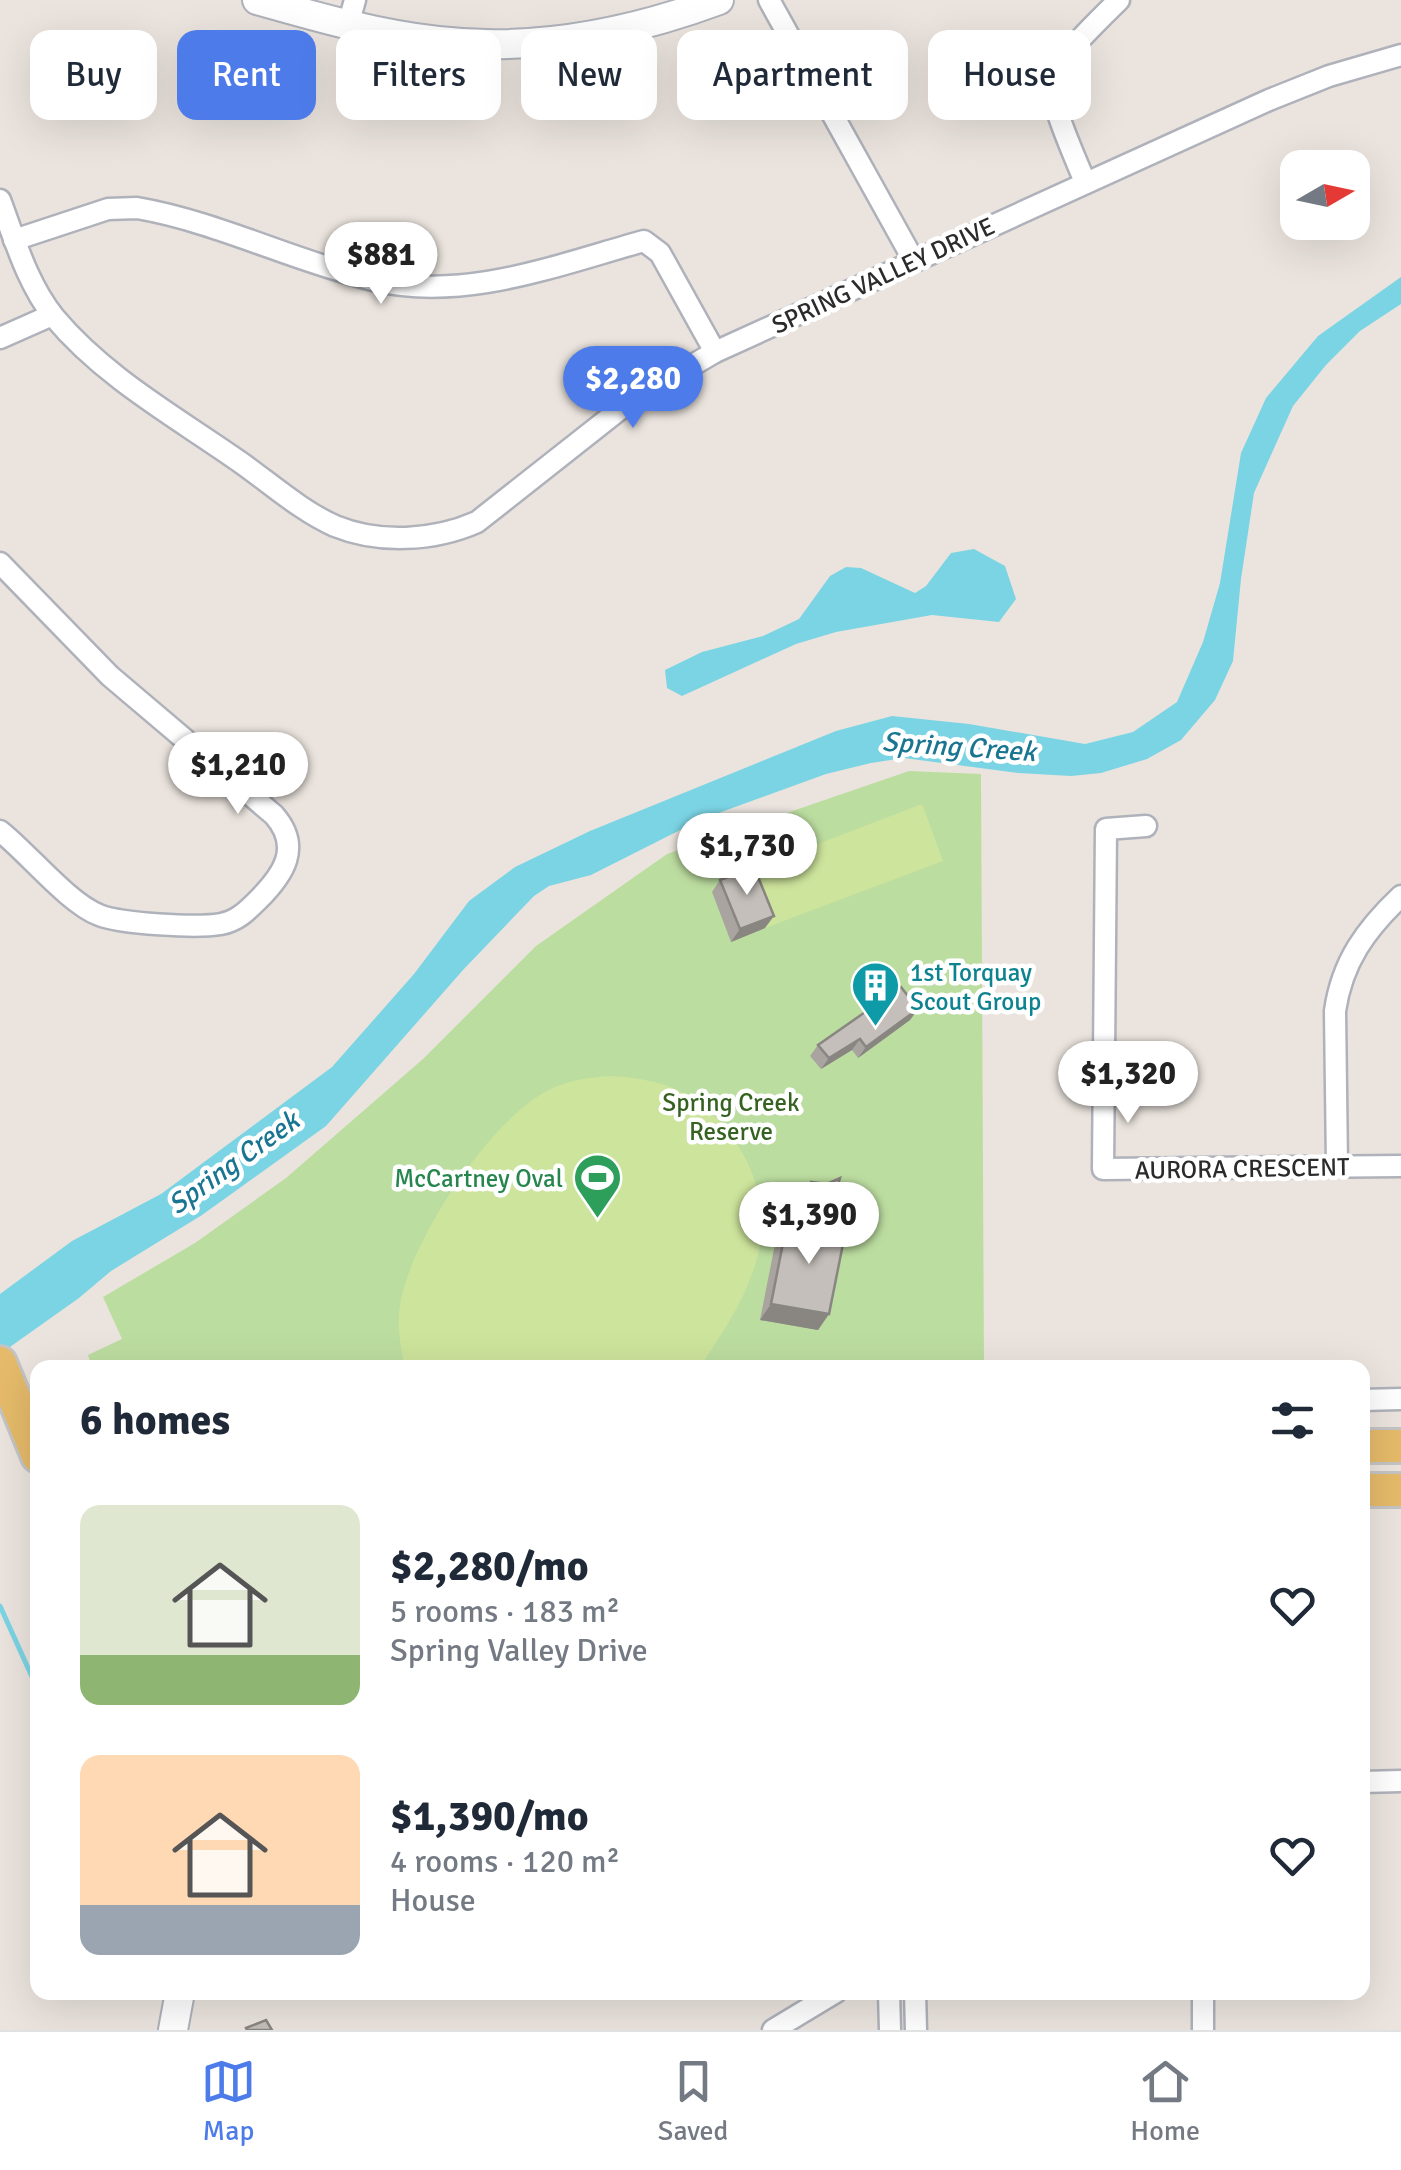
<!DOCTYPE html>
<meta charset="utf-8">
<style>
body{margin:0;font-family:Signika,sans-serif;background:#f2f2f3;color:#1f2937;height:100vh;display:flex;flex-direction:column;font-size:38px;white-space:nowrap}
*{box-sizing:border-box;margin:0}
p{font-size:32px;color:#747a83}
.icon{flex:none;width:55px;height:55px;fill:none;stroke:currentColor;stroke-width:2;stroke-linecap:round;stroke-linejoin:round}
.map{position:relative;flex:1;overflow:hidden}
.panel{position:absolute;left:30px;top:1360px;width:1340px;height:640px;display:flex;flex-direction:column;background:#fff;border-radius:20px;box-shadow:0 10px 40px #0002}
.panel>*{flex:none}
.guide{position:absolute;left:30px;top:30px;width:1342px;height:90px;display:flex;gap:20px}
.needle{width:65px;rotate:81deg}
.tools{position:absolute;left:1280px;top:150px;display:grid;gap:20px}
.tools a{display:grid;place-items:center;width:90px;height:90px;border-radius:20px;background:#fff;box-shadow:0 10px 40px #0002;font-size:50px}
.price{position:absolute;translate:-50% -85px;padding:0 22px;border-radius:35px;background:#fff;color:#222;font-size:32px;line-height:65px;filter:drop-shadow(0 2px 5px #0008)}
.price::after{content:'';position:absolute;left:50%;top:60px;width:30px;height:22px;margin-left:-15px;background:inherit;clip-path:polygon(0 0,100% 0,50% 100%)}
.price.selected{background:#4d7cea;color:#fff}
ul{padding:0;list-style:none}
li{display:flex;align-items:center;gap:30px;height:250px;padding:0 50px}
li span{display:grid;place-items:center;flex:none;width:280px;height:200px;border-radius:20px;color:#555}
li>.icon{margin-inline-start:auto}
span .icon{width:120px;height:120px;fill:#fffc;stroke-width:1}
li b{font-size:42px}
h2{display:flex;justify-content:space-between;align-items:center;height:120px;padding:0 50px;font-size:42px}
.pill{padding:0 35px;border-radius:20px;background:#fff;box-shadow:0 10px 40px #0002;font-size:35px;line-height:90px}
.pill.selected{background:#4d7cea;color:#fff}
.dock{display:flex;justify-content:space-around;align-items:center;height:140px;border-top:2px solid #e0e1e3;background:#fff;font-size:28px;color:#747a83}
.dock a{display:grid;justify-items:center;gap:5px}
.dock .selected{color:#4d7cea}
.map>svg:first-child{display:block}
.green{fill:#bcdda0}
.pitch{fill:#cde49c}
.water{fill:#7bd4e4}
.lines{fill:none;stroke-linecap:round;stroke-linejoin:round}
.stream{stroke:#7bd4e4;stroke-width:5}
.street-casing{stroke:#afb2ba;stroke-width:25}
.secondary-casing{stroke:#afb2ba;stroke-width:32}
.primary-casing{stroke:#c4c4c4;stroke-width:38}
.street{stroke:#fff;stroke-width:20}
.secondary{stroke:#fff;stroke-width:28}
.primary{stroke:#e5ba6a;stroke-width:32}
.wall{fill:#a9a4a0}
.shaded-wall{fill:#898682}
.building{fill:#c4bfba;stroke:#898682;stroke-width:2.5}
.labels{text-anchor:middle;stroke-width:9;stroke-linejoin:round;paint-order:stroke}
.street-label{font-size:25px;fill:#2b2b2b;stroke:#fff}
.culture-label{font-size:25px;fill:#0d838f;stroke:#fff;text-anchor:start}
.park-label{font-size:25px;fill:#366221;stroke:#fff}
.leisure-label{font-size:25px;fill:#27864d;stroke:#fff;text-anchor:end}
.water-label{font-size:28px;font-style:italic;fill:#197591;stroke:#fff}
</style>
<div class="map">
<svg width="1401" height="2030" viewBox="0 0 1401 2030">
<rect width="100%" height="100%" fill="#ebe4de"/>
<path class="green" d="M909 771 981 774 984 1367 92 1368 88 1355 122 1339 103 1297 195 1243 286 1178 423 1059 536 946 667 854Z"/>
<g class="pitch">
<path d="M922 804 943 861 765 928 742 873Z"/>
<path d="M609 1076C632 1077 656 1080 677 1090 735 1118 773 1188 759 1251 749 1294 724 1331 700 1367H405C400 1345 396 1322 401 1299 415 1235 486 1127 543 1093 563 1081 586 1078 609 1076Z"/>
</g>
<g class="water">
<path d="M1401 277V304L1360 331 1326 365 1293 406 1254 493 1241 579 1233 661 1215 700 1181 740 1147 759 1101 773 1071 776 1018 773 904 758 871 763 826 774 702 819 591 875 549 886 534 896 463 970 326 1126 202 1215 111 1271 79 1298 0 1354V1294L72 1241 161 1194 332 1067 414 974 469 901 515 867 590 831 836 731 892 716 969 724 1085 744 1133 732 1177 702 1203 642 1220 583 1241 453 1266 398 1318 336Z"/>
<path d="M974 549 1005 566 1016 599 999 622 932 615 836 632 796 644 682 696 667 688 665 670 702 652 763 636 799 619 830 576 846 567 861 568 915 593 926 586 951 553Z"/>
</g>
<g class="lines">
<path class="stream" d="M0 1606 38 1690"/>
<defs>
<g id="street">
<path d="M769 0 914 261"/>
<path d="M348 25 355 0"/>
<path d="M1085 182C1042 78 1036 81 1119 0"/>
<path d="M0 200C15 240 27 283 54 317 105 378 176 417 240 462 270 483 301 511 335 526 379 544 434 541 477 522L628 403 715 352 1269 100 1329 76 1401 55"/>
<path d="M14 240 108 209 137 208C218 222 293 261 373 280 464 302 557 265 644 241L660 253 715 352"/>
<path d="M0 338 52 315"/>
<path d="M0 563 110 676 274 815C302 847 284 874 258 900 247 911 237 921 221 924 197 928 121 924 99 915 68 903 28 853 0 831"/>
<path d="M1146 826 1106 829 1103 1169 1401 1166"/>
<path d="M1337 1166 1335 1011C1342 962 1366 929 1401 896"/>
<path d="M1362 1400 1401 1399"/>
<path d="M1362 1782 1401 1781"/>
<path d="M889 1992 890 2030"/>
<path d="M915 1992 916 2030"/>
<path d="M1203 1992V2030"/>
<path d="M773 2030 836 1992"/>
</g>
<g id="secondary">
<path d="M257 0C317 17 376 34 438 41 533 52 630 33 719 0"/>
<path d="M173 2030 180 1992"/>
</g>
<g id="primary">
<path d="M0 1363 38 1456"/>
<path d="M1362 1446H1401"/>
<path d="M1362 1490H1401"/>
</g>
</defs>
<use href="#street" class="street-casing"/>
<use href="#secondary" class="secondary-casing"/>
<use href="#primary" class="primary-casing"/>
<use href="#street" class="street"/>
<use href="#secondary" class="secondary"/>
<use href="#primary" class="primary"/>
</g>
<g class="wall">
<path d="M720 880 765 928 731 942 712 892Z"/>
<path d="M918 1009 910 1020 858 1058 852 1050 821 1069 810 1056 818 1045Z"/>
<path d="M811 1182 834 1197 837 1206 832 1214 804 1218 835 1238 829 1314 818 1330 760 1320 774 1249 795 1219 794 1220 796 1199 801 1192 806 1193V1189Z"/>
</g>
<g class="shaded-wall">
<path d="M774 916 765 928 731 942 740 929Z"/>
<path d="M918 1009 910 1020 858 1058 866 1047Z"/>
<path d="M860 1039 852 1050 821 1069 829 1058Z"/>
<path d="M837 1206 832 1214 794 1220 799 1212Z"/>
<path d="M771 1304 829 1314 818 1330 760 1320Z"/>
</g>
<g class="building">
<path d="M754 867 774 916 740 929 720 880Z"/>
<path d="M901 987 918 1009 866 1047 860 1039 829 1058 818 1045Z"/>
<path d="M840 1178 834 1197 837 1206 799 1212 801 1192 810 1193 811 1182 827 1184Z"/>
<path d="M797 1217 837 1224 835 1238 844 1239 829 1314 771 1304 785 1233 794 1235Z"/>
<path d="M266 2020 272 2030H247L246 2028Z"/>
</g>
<defs>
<symbol id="building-pin" viewBox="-11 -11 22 30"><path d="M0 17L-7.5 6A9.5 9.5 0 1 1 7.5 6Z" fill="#0f9aa8" stroke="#fff"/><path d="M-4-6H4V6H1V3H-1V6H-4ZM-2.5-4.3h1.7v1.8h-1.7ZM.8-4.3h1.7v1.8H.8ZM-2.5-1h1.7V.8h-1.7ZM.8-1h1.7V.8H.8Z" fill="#fff"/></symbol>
<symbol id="stadium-pin" viewBox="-11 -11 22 30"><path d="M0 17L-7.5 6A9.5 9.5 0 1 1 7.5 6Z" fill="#2e9e5b" stroke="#fff"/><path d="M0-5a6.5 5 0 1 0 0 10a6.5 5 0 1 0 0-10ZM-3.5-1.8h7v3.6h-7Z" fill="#fff"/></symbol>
</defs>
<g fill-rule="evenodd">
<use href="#building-pin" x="848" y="958" width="55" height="75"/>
<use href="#stadium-pin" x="570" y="1150" width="55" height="75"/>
</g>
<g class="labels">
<g class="street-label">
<text transform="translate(883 275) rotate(-25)" y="9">SPRING VALLEY DRIVE</text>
<text transform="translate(1242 1168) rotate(-1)" y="9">AURORA CRESCENT</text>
</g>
<g class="culture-label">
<text x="910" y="981">1st Torquay<tspan x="910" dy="29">Scout Group</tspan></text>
</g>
<g class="park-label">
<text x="731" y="1111">Spring Creek<tspan x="731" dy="29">Reserve</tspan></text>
</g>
<g class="leisure-label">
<text x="563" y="1187">McCartney Oval</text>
</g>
<g class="water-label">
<text transform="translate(959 746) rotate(4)" y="10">Spring Creek</text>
<text transform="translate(233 1162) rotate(-36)" y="10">Spring Creek</text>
</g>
</g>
</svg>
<div class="tools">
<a><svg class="needle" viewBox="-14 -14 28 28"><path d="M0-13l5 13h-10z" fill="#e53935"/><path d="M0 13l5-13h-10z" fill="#747a83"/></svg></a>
</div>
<b class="price" style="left:381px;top:307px">$881</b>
<b class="price selected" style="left:633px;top:431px">$2,280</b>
<b class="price" style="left:238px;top:817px">$1,210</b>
<b class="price" style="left:747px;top:898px">$1,730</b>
<b class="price" style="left:1128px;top:1126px">$1,320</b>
<b class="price" style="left:809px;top:1267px">$1,390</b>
<div class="guide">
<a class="pill">Buy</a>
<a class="pill selected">Rent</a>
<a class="pill">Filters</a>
<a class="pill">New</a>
<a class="pill">Apartment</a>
<a class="pill">House</a>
</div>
<section class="panel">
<h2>6 homes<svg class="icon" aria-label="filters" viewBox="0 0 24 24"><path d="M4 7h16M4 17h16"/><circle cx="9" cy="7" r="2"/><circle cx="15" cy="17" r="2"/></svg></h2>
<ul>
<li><span style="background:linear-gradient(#dfe7d0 75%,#8fb573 0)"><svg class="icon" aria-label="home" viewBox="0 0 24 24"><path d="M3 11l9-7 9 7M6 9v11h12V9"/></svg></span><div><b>$2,280/mo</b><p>5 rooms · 183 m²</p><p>Spring Valley Drive</p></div><svg class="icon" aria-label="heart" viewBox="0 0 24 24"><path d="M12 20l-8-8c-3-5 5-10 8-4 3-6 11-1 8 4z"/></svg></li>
<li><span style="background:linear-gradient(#ffd9b3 75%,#9aa5b1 0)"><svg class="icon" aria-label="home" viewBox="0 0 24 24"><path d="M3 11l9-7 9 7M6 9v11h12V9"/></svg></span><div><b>$1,390/mo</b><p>4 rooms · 120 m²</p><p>House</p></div><svg class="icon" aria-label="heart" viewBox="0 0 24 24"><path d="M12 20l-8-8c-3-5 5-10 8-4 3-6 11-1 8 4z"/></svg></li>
</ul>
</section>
</div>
<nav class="dock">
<a class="selected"><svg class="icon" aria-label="map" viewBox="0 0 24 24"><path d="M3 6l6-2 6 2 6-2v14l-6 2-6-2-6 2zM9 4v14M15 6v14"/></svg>Map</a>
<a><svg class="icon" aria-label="saved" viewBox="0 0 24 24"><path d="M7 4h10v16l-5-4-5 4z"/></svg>Saved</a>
<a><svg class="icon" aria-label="home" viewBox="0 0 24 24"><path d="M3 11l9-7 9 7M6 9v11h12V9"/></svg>Home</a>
</nav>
